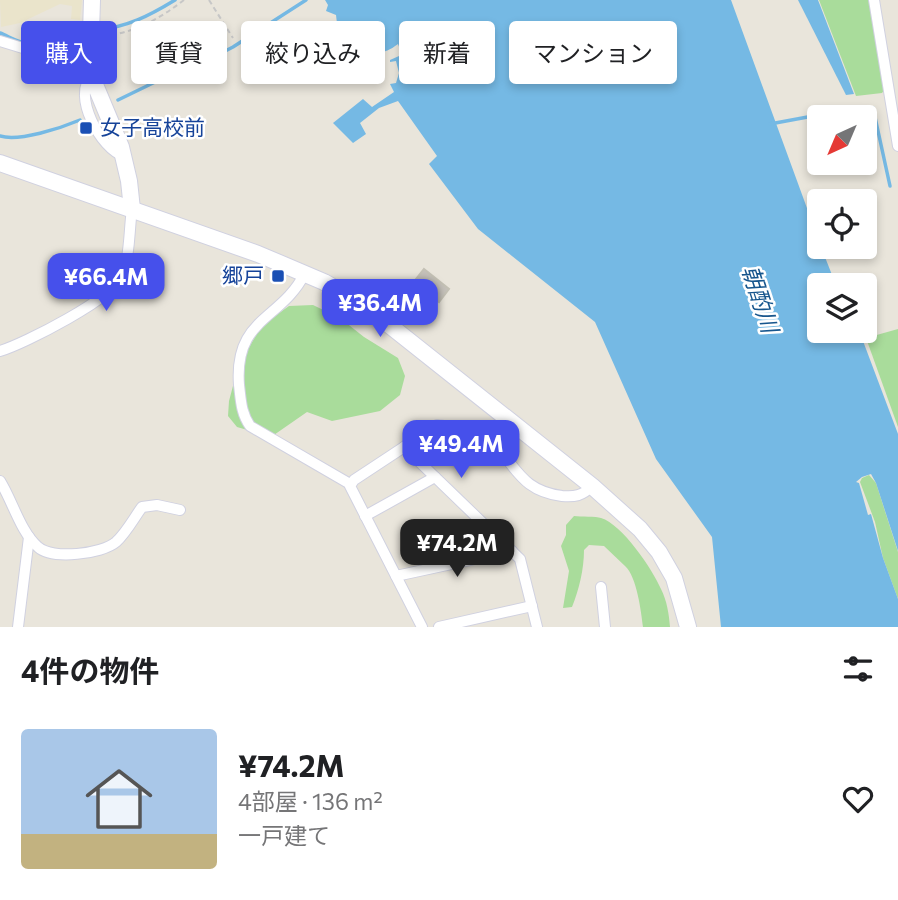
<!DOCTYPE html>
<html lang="ja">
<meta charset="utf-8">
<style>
body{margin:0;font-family:Commissioner,"Noto Sans JP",sans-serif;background:#f2f2f2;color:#202124;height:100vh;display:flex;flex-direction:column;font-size:26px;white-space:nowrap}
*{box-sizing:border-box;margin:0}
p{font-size:23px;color:#757577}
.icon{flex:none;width:38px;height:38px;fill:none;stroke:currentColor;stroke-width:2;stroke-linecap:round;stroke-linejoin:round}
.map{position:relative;height:627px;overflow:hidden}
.panel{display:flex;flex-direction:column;background:#fff;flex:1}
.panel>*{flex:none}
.top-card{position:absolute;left:21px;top:21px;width:858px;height:63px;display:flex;gap:14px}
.needle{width:46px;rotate:224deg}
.controls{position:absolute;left:807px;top:105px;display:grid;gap:14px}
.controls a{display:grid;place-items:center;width:70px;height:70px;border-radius:7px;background:#fff;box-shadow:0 4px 10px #0003;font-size:35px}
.price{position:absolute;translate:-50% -60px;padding:0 16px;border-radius:14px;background:#4650eb;color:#fff;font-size:23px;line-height:46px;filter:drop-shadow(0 2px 4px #0008)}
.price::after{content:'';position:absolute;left:50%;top:42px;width:21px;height:16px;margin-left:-10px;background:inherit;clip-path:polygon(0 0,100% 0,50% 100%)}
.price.selected{background:#222;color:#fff}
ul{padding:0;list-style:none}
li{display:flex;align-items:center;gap:21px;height:175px;padding:0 21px}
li+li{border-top:2px solid #e0e0e0}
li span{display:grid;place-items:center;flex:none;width:196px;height:140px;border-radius:7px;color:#555}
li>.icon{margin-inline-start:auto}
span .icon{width:84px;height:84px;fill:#fffc;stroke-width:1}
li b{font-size:30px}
h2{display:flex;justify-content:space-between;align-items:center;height:84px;padding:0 21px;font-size:30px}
.chip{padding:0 24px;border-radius:7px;background:#fff;box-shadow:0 4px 10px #0003;font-size:24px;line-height:63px}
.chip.selected{background:#4650eb;color:#fff}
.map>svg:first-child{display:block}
.education{fill:#eae4cb}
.green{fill:#a9dc9b}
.water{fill:#75b9e4}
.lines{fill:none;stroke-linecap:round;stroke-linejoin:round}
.stream{stroke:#75b9e4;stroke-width:3.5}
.building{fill:#c5c1ba;stroke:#c4c1b5;stroke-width:2}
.street-casing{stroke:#d0d1e0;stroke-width:12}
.secondary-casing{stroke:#d0d1e0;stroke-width:18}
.path{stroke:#c7c7c7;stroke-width:2;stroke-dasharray:5 3.5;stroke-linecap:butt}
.street{stroke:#fff;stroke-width:10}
.secondary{stroke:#fff;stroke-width:16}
.transit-dot{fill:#1a4fb4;stroke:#fff;stroke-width:2.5}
.labels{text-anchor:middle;stroke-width:5;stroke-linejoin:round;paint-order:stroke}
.transit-label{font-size:21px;fill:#164399;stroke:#fff;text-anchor:start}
.water-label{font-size:23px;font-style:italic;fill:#17568d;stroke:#fff}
</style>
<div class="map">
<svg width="898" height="627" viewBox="0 0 898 627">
<rect width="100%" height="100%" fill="#e9e5db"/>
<path class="education" d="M0 0H82L80 20 71 19 72 6 60 4 20 23 1 27Z"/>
<g class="green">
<path d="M819 0H871L884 90 882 93 856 96Z"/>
<path d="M313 305 340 318 364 337 398 358 405 376 400 395 380 411 332 421 307 412 271 437 237 427 228 416 229 401 238 367 261 326 289 306Z"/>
<path d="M898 329V427L866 338Z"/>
<path d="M869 475 876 483 898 552V599L883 558 875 522 860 482 862 478Z"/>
<path d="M574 516C581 517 596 516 601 518 622 524 653 570 661 589 667 601 669 614 670 627H643C641 611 637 577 625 566 618 559 611 553 604 546L589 545 584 550C584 569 579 590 572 607L563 608 569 571 561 546 566 535V525Z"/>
</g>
<g class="water">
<path d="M325 0H731L819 241V247H821L836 285H819V331H854L857 338 863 341 898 434V551L876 483 871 474 862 477 856 482 859 483 868 515 871 514 883 558 898 599V627H721L712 537 656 459 595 322 478 229 429 164 437 156 398 101 379 108 360 123 366 134 353 143 333 123 363 99 372 107 394 92 390 84 396 83 399 73 396 61 390 62V60L399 56 401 52 398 44C368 67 367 36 338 32L336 15 326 11 328 5Z"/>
<path d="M798 0H818L854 94 846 95Z"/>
</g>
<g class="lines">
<g class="stream">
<path d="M97 30C127 27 149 16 175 0"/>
<path d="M0 33C8 36 17 42 26 43 45 44 60 28 80 29"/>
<path d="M118 100 184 68 202 63 233 47 306 0"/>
<path d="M770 124 856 108H873L890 186"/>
<path d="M0 136C19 142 61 128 80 120"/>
</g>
</g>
<path class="building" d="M424 269 449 289 439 302 434 298 432 300 412 284Z"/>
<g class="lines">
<defs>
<g id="street">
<path d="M874 0 898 146"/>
<path d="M0 41 75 64 90 66"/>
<path d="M92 76C71 94 101 150 124 156"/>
<path d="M305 273C281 321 234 317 239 385 241 401 241 413 250 426L350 484"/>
<path d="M0 351C24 344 116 297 123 275 130 255 129 230 132 209"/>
<path d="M404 447 437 425C452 428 472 428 485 437 516 460 516 490 562 496 575 497 582 496 592 486"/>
<path d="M0 481C12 500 21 533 38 547 52 560 102 554 116 542 126 533 134 518 142 507L157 505 180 510"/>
<path d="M365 516 435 477"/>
<path d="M396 576 512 551"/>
<path d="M601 587 605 627"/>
<path d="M18 627 29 537"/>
<path d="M422 627 350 486 354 480 404 447 520 559 537 627"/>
<path d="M439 627 532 606"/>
</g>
<g id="secondary">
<path d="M92 0 90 66 96 87 121 147 129 181 132 209"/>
<path d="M0 163 258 254 324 282 364 305 592 486 640 529 659 552 674 578 688 627"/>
</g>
</defs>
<use href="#street" class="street-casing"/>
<use href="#secondary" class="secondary-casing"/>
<g class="path">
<path d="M209 0 233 38"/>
<path d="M103 36C135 33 159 19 184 0"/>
</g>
<use href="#street" class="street"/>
<use href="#secondary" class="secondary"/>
</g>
<g class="transit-dot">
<rect x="79" y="121" width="14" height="14" rx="3.5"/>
<rect x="271" y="269" width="14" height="14" rx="3.5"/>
</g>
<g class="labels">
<g class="transit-label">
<text x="100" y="135">女子高校前</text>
<text x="264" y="283" text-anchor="end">郷戸</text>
</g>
<g class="water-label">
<text transform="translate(760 299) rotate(72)" y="8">朝酌川</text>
</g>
</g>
</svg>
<div class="controls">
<a><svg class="needle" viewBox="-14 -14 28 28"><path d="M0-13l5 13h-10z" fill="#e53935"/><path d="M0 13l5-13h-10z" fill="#757577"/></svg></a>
<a><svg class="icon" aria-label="locate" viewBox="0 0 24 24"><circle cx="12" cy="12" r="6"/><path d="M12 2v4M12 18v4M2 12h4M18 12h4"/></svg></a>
<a><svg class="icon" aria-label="layers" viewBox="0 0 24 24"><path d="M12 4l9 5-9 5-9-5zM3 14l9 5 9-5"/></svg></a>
</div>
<b class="price" style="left:106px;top:313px">¥66.4M</b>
<b class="price" style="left:380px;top:339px">¥36.4M</b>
<b class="price" style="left:461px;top:480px">¥49.4M</b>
<b class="price selected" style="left:457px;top:579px">¥74.2M</b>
<div class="top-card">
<a class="chip selected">購入</a>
<a class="chip">賃貸</a>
<a class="chip">絞り込み</a>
<a class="chip">新着</a>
<a class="chip">マンション</a>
</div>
</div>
<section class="panel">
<h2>4件の物件<svg class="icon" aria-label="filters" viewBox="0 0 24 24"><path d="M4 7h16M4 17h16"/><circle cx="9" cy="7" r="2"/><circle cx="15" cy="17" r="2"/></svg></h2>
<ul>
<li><span style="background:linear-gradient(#a9c7e8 75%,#c2b280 0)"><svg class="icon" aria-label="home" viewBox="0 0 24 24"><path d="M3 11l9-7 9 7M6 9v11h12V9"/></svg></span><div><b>¥74.2M</b><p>4部屋 · 136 m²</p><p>一戸建て</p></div><svg class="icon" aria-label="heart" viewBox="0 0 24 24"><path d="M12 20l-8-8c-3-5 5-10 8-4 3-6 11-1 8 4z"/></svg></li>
</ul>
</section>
